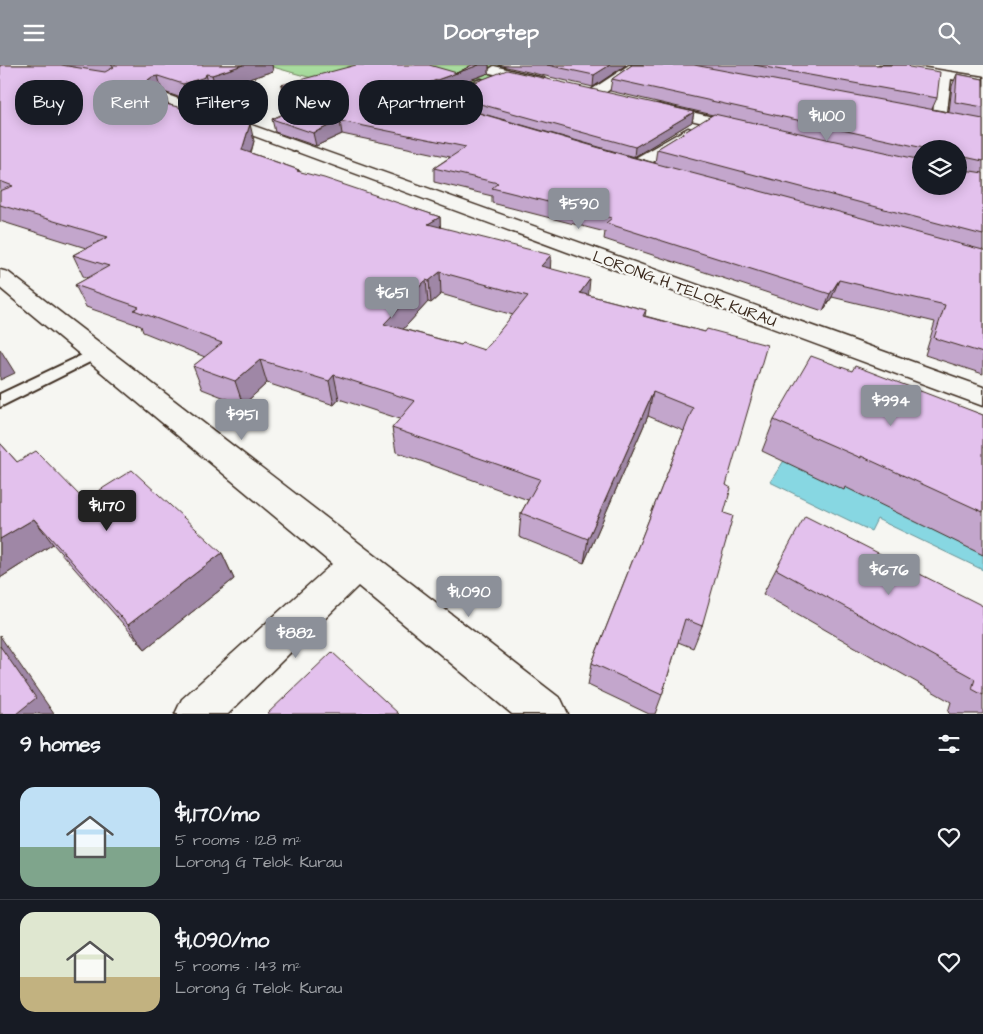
<!DOCTYPE html>
<meta charset="utf-8">
<style>
body{margin:0;font-family:"Architects Daughter",sans-serif;background:#20242c;color:#f1f3f6;height:100vh;display:flex;flex-direction:column;font-size:19px;white-space:nowrap}
*{box-sizing:border-box;margin:0}
p{font-size:16px;color:#9ea1a6}
.icon{flex:none;width:28px;height:28px;fill:none;stroke:currentColor;stroke-width:2;stroke-linecap:round;stroke-linejoin:round}
.map{position:relative;height:649px;overflow:hidden}
.panel{display:flex;flex-direction:column;background:#171b24;flex:1}
.panel>*{flex:none}
.guide{position:absolute;left:15px;top:15px;width:500px;height:45px;display:flex;gap:10px}
.buttons{position:absolute;left:912px;top:75px;display:grid;gap:10px}
.buttons a{display:grid;place-items:center;width:55px;height:55px;border-radius:50%;background:#171b24;box-shadow:0 2px 12px #0003;font-size:25px}
.price{position:absolute;translate:-50% -42px;padding:0 11px;border-radius:5px;background:#8c9099;color:#fff;font-size:16px;line-height:32px;filter:drop-shadow(0 1px 2px #0008)}
.price::after{content:'';position:absolute;left:50%;top:30px;width:15px;height:11px;margin-left:-8px;background:inherit;clip-path:polygon(0 0,100% 0,50% 100%)}
.price.current{background:#222;color:#fff}
ul{padding:0;list-style:none}
li{display:flex;align-items:center;gap:15px;height:125px;padding:0 20px}
li+li{border-top:1px solid #363941}
li span{display:grid;place-items:center;flex:none;width:140px;height:100px;border-radius:15px;color:#555}
li>.icon{margin-inline-start:auto}
span .icon{width:60px;height:60px;fill:#fffc;stroke-width:1}
li b{font-size:21px}
h2{display:flex;justify-content:space-between;align-items:center;height:60px;padding:0 20px;font-size:21px}
.pill{padding:0 18px;border-radius:20px;background:#171b24;box-shadow:0 2px 12px #0003;font-size:18px;line-height:45px}
.pill.current{background:#8c9099;color:#fff}
header{display:flex;justify-content:space-between;align-items:center;height:65px;padding:0 20px;background:#8c9099;color:#fff;font-size:22px;font-weight:700}
.map>svg:first-child{display:block}
.green{fill:#a8dc9e;stroke:#72835e}
.water{fill:#87d7e2;stroke:#699294}
.lines{fill:none;stroke-linecap:round;stroke-linejoin:round}
.lane-casing{stroke:#3b2a1e;stroke-width:4}
.street-casing{stroke:#3b2a1e;stroke-width:3}
.lane{fill:#f6f6f2;fill-rule:evenodd}
.street{fill:#f6f6f2;fill-rule:evenodd}
.wall{fill:#c3a6cc;stroke:#3b2a1e;fill-rule:evenodd}
.shaded-wall{fill:#9f87a6;stroke:#3b2a1e}
.building{fill:#e3c1ed;stroke:#3b2a1e;fill-rule:evenodd}
.labels{text-anchor:middle;stroke-width:4.5;stroke-linejoin:round;paint-order:stroke}
.far-street-label{font-size:16px;fill:#3b2a1e;stroke:#f6f6f2}
</style>
<header><svg class="icon" aria-label="menu" viewBox="0 0 24 24"><path d="M4 6h16M4 12h16M4 18h16"/></svg>Doorstep<svg class="icon" aria-label="search" viewBox="0 0 24 24"><circle cx="10" cy="10" r="6"/><path d="M15 15l6 6"/></svg></header>
<div class="map">
<svg width="983" height="649" viewBox="0 0 983 649">
<rect width="100%" height="100%" fill="#f6f6f2"/>
<filter id="ink" filterUnits="userSpaceOnUse"><feTurbulence type="fractalNoise" baseFrequency=".02" numOctaves="2"/><feDisplacementMap in="SourceGraphic" scale="10" xChannelSelector="R" yChannelSelector="G"/><feConvolveMatrix kernelMatrix="1 2 1 2 8 2 1 2 1" color-interpolation-filters="sRGB"/></filter>
<g filter="url(#ink)">
<path class="green" d="M266 0H503L502 1 509 4 413 42Z"/>
<path class="water" d="M787 391 983 483V505L877 454 871 466 770 417Z"/>
<g class="lines">
<defs>
<g id="lane">
<path d="M211 26 260 38 262 44 228 57H222V53L253 41 211 30Z"/>
<path d="M97 283 102 285 105 288 102 291 0 342V329Z"/>
</g>
<g id="street">
<path d="M629 0H643L601 31H591L589 28 591 25Z"/>
<path d="M879 0H907L983 12V20L951 14 946 54 944 57H934L932 54 938 12 885 4Z"/>
<path d="M494 1 544 13 546 16 540 20 490 8 488 5Z"/>
<path d="M481 14 485 15 487 18 485 21 431 41H421L419 38 421 35Z"/>
<path d="M162 28 983 322V341L157 35 155 32 157 29Z"/>
<path d="M657 39 747 60 749 63 747 66 742 67 652 46 650 43 652 40Z"/>
<path d="M688 63 693 65 696 68 693 71 642 104H630L628 100 630 96Z"/>
<path d="M0 205 8 207 561 634 568 649H512L358 521 228 649H175L182 634 332 499 0 223Z"/>
</g>
</defs>
<use href="#lane" class="lane-casing"/>
<use href="#street" class="street-casing"/>
<use href="#lane" class="lane"/>
<use href="#street" class="street"/>
</g>
<g class="wall">
<path d="M0 0H272L273 6 216 25H210L209 28 187 35 164 27 168 39 254 76 251 88 299 105 300 107 440 152V162L550 204 588 230 646 245 645 251 705 267 726 420 724 448 702 561 693 583 678 577 662 630 655 649H649L588 620 592 598 684 366 648 351 584 498 519 472 521 448 528 435 396 387 392 363 400 354 339 334 334 340 267 318 243 340 202 324 193 301 205 292 143 267 141 261 86 242 75 220 88 213 83 211 73 190 86 183 0 156ZM441 229 513 250 484 285 461 280 403 264 428 237 431 238Z"/>
<path d="M472 0H489V8L424 32 655 98 657 84 713 50 610 26 612 14 632 0H910L909 2 937 33 932 44 949 47 952 21 957 9 983 14V309L925 290 935 257 832 232 823 246 604 174 605 167 492 138V131L434 117V103L450 92 342 69 316 81 275 67 272 54 306 39 283 32 281 20 457 8ZM921 84H959L921 121Z"/>
<path d="M498 0H626L593 22Z"/>
<path d="M444 29 694 47 692 57 634 92 445 38Z"/>
<path d="M852 306 983 350V490L845 422 844 425 762 386 774 355Z"/>
<path d="M0 378 17 397 84 435 222 488 234 514 145 584 53 479 0 513Z"/>
<path d="M776 504 983 541V649H950L948 647 951 637 763 529Z"/>
</g>
<g class="shaded-wall">
<path d="M243 0H272L273 6 216 25 212 10Z"/>
<path d="M479 0H489V8L420 33 417 27 420 21Z"/>
<path d="M610 0H626L593 22 594 10Z"/>
<path d="M206 9 210 25 209 28 187 35 183 19Z"/>
<path d="M158 11 162 26 164 25 169 41 140 33 148 15 152 12Z"/>
<path d="M694 47 692 57 634 92 635 82Z"/>
<path d="M340 56 342 69 316 81 313 68Z"/>
<path d="M250 59 254 76 246 104 242 85Z"/>
<path d="M440 152 441 172 428 159Z"/>
<path d="M551 190 550 212 541 201Z"/>
<path d="M440 207 441 229 431 238 429 216Z"/>
<path d="M590 214 588 236 580 228Z"/>
<path d="M426 215 428 237 387 282 384 259Z"/>
<path d="M839 215 832 232 823 246 830 229Z"/>
<path d="M0 284 15 308 0 315Z"/>
<path d="M260 295 267 318 243 340 235 316Z"/>
<path d="M334 310 339 334 334 340 329 316Z"/>
<path d="M653 327 648 351 584 498 588 474Z"/>
<path d="M34 454 53 479 0 513V474Z"/>
<path d="M222 488 234 514 145 584 128 560Z"/>
<path d="M0 571 54 649H16L0 581Z"/>
</g>
<g class="building">
<path d="M0 0H61L105 7 114 2 111 0H243L212 10 206 9 205 12 183 19 158 11 152 12 148 15 150 20 164 25 140 33 250 59 242 85 299 105 297 106 324 113 440 152 428 159 551 190 541 201 590 214 580 228 646 245 643 251 705 267 707 264 767 280 726 420 731 423 724 448 733 451 702 561 685 554 662 630 592 598 693 343 653 327 588 474 521 448 540 414 392 363 415 336 334 310 329 316 260 295 235 316 193 301 222 278 134 245 139 242 75 220 109 201 73 190 108 172 0 140V126L13 121 0 116ZM440 207 528 231 484 285 463 278 461 280 384 259 426 215 429 216Z"/>
<path d="M356 0H429L457 8 472 0H479L420 21 417 27 420 31 631 92 983 185V288L934 273 945 240 839 215 830 229 606 158 612 153 492 123 498 118 434 103 466 82 340 56 313 68 272 54 322 32 281 20Z"/>
<path d="M547 0H610L594 10Z"/>
<path d="M632 0H694L983 54V96L965 92V105L983 108V170L657 84 714 49 921 95V121H959V84H928L612 14Z"/>
<path d="M754 0H910L909 2 940 7 937 33Z"/>
<path d="M507 5 694 47 635 82 444 29Z"/>
<path d="M957 9 983 14V42L955 37Z"/>
<path d="M811 291 852 306 855 301 983 350V447L861 391V393L774 355Z"/>
<path d="M0 378 17 397 36 386 84 435 132 405 222 488 128 560 34 454 0 474Z"/>
<path d="M805 451 983 541V630L972 624 975 614 776 504Z"/>
<path d="M0 581 36 633 16 649H0Z"/>
<path d="M332 587 399 649H267Z"/>
</g>
</g>
<g class="labels">
<g class="far-street-label">
<text transform="translate(685 223) rotate(20)" y="6">LORONG H TELOK KURAU</text>
</g>
</g>
</svg>
<div class="buttons">
<a><svg class="icon" aria-label="layers" viewBox="0 0 24 24"><path d="M12 4l9 5-9 5-9-5zM3 14l9 5 9-5"/></svg></a>
</div>
<b class="price" style="left:827px;top:77px">$1,100</b>
<b class="price" style="left:579px;top:165px">$590</b>
<b class="price" style="left:392px;top:254px">$651</b>
<b class="price" style="left:891px;top:362px">$994</b>
<b class="price" style="left:242px;top:376px">$951</b>
<b class="price current" style="left:107px;top:467px">$1,170</b>
<b class="price" style="left:889px;top:531px">$676</b>
<b class="price" style="left:469px;top:553px">$1,090</b>
<b class="price" style="left:296px;top:594px">$882</b>
<div class="guide">
<a class="pill">Buy</a>
<a class="pill current">Rent</a>
<a class="pill">Filters</a>
<a class="pill">New</a>
<a class="pill">Apartment</a>
</div>
</div>
<section class="panel">
<h2>9 homes<svg class="icon" aria-label="filters" viewBox="0 0 24 24"><path d="M4 7h16M4 17h16"/><circle cx="9" cy="7" r="2"/><circle cx="15" cy="17" r="2"/></svg></h2>
<ul>
<li><span style="background:linear-gradient(#bfe0f5 60%,#7fa58c 0)"><svg class="icon" aria-label="home" viewBox="0 0 24 24"><path d="M3 11l9-7 9 7M6 9v11h12V9"/></svg></span><div><b>$1,170/mo</b><p>5 rooms · 128 m²</p><p>Lorong G Telok Kurau</p></div><svg class="icon" aria-label="heart" viewBox="0 0 24 24"><path d="M12 20l-8-8c-3-5 5-10 8-4 3-6 11-1 8 4z"/></svg></li>
<li><span style="background:linear-gradient(#dfe7d0 65%,#c2b280 0)"><svg class="icon" aria-label="home" viewBox="0 0 24 24"><path d="M3 11l9-7 9 7M6 9v11h12V9"/></svg></span><div><b>$1,090/mo</b><p>5 rooms · 143 m²</p><p>Lorong G Telok Kurau</p></div><svg class="icon" aria-label="heart" viewBox="0 0 24 24"><path d="M12 20l-8-8c-3-5 5-10 8-4 3-6 11-1 8 4z"/></svg></li>
</ul>
</section>
